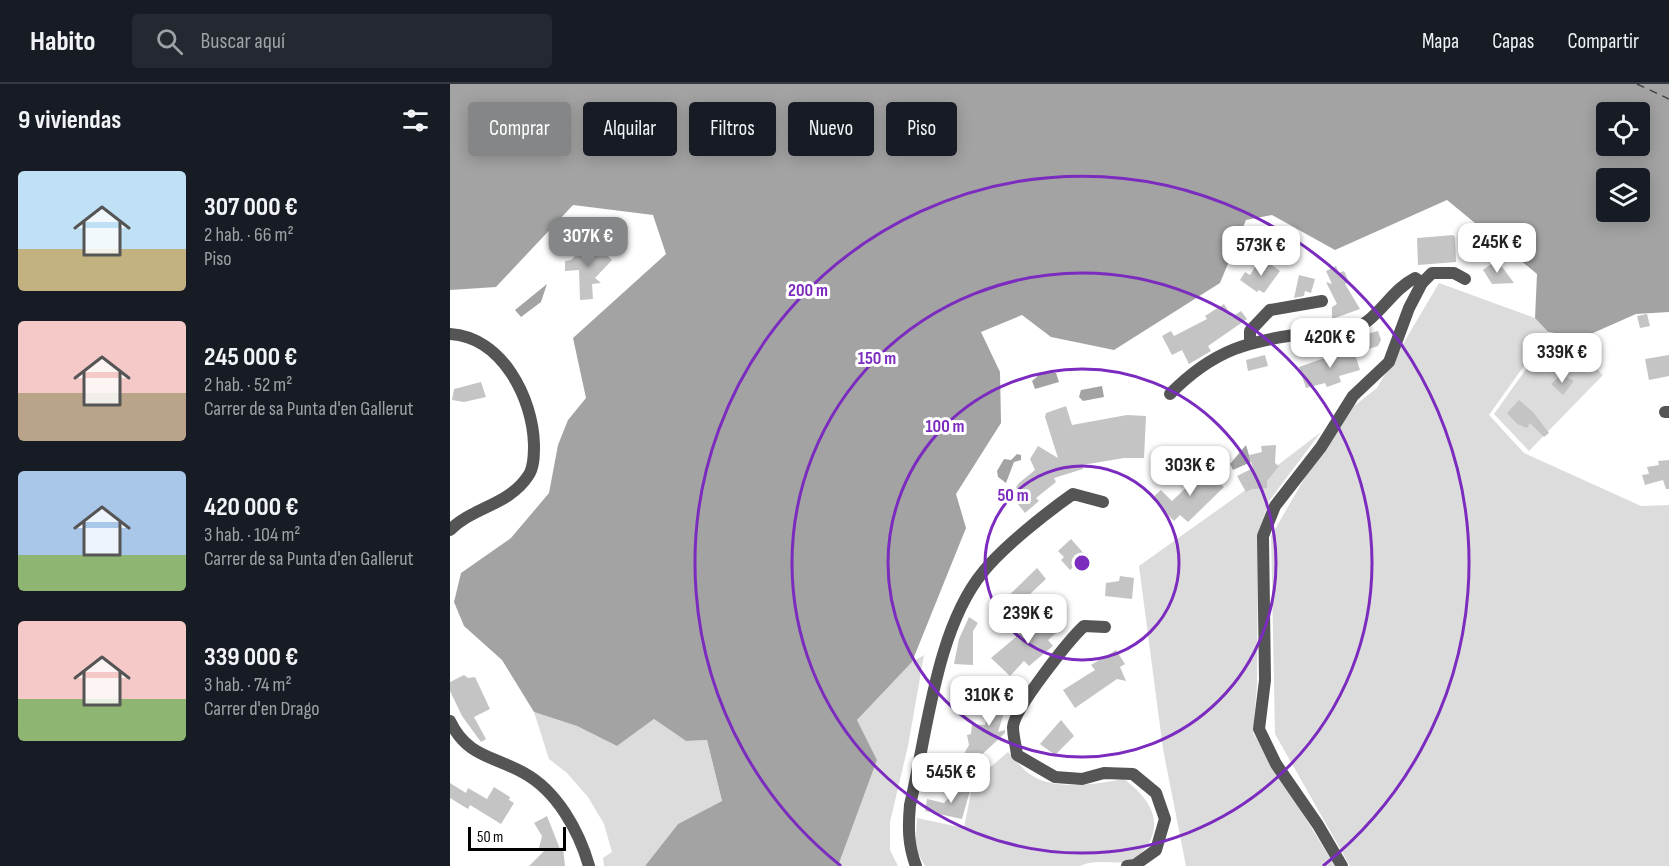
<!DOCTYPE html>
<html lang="es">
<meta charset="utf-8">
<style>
body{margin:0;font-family:"Sofia Sans Condensed",sans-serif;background:#242831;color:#f1f3f6;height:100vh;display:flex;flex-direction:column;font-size:22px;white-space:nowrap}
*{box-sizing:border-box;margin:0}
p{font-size:20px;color:#9ea1a6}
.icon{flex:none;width:33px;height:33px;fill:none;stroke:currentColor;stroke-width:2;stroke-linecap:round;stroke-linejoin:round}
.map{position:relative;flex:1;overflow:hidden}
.sheet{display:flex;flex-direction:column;background:#171b24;width:450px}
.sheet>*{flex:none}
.top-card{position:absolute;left:18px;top:18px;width:570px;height:54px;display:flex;gap:12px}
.fabs{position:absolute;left:1146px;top:18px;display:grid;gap:12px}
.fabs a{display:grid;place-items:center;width:54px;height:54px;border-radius:6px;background:#171b24;box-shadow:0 3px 15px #0003;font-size:30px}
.scale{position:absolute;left:18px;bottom:15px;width:98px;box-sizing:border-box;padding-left:6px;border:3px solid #000;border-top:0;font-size:16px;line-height:21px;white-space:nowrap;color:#000;-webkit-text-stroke:4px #fff;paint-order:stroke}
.price{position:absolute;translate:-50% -51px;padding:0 14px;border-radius:12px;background:#fff;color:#222;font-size:20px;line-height:39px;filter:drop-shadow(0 2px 3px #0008)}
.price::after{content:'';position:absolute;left:50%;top:36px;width:18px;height:14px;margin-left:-9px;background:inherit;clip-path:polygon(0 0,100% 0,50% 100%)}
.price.active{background:#858687;color:#fff}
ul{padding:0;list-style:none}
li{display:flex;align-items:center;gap:18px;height:150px;padding:0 18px}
li span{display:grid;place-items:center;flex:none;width:168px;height:120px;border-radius:6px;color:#555}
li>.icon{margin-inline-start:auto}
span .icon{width:72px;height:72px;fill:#fffc;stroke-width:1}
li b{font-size:26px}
h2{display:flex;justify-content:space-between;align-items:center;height:72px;padding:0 18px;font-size:26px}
.pill{padding:0 21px;border-radius:6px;background:#171b24;box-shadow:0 3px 15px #0003;font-size:21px;line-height:54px}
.pill.active{background:#858687;color:#fff}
header{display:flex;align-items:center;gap:36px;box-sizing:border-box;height:84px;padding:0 30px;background:#171b24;border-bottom:2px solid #363941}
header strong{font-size:28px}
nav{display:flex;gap:33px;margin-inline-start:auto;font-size:21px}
.search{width:420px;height:54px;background:#242831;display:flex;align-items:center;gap:15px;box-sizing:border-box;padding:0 21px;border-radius:6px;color:#9ea1a6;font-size:22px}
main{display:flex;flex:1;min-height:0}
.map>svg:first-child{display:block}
.green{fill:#dcdcdc}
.water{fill:#a3a3a3;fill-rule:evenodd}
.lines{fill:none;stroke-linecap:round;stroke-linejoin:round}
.ferry{stroke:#444;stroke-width:1.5;stroke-dasharray:8 6;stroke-linecap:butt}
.building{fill:#c4c4c4}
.street{stroke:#555;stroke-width:12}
.ring{fill:none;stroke:#7b2cbf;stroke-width:3}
.centre{fill:#7b2cbf;stroke:#fff;stroke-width:3}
.ring-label{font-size:18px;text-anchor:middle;font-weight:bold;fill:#7b2cbf;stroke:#fff;stroke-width:6;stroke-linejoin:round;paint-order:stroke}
</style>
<header>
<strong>Habito</strong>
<div class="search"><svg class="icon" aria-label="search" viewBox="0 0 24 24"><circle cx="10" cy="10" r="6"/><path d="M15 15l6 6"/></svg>Buscar aquí</div>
<nav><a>Mapa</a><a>Capas</a><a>Compartir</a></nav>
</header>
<main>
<section class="sheet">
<h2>9 viviendas<svg class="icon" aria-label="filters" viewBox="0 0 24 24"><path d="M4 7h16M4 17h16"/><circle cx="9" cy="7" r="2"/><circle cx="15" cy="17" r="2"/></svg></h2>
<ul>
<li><span style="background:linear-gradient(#bfe0f5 65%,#c2b280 0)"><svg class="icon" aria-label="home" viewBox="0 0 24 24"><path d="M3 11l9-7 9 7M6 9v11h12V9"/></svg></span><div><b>307 000 €</b><p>2 hab. · 66 m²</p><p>Piso</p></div></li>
<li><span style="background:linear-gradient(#f6c9c9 60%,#b9a48a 0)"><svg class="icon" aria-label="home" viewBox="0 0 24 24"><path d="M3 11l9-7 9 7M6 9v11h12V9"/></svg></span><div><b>245 000 €</b><p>2 hab. · 52 m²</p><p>Carrer de sa Punta d'en Gallerut</p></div></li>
<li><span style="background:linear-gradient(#a9c7e8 70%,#8fb573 0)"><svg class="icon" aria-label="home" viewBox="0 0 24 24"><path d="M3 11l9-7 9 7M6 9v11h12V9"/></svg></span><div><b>420 000 €</b><p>3 hab. · 104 m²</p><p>Carrer de sa Punta d'en Gallerut</p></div></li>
<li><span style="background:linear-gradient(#f6c9c9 65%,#8fb573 0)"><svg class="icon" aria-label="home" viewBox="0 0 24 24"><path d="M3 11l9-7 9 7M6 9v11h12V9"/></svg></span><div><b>339 000 €</b><p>3 hab. · 74 m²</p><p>Carrer d'en Drago</p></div></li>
</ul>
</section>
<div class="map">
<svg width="1219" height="782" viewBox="0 0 1219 782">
<rect width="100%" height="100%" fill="#fff"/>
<g class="green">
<path d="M989 199 1085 234 1098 248 1039 331 1074 369 1191 422 1219 421V782H900L825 650 821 452 890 333 927 304Z"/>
<path d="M1087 270 1122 283 1133 271 1153 291 1079 367 1044 330Z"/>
<path d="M871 348 819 417 808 451 807 601 803 649 885 782H736L713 665 689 482 790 410Z"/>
<path d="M474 571 458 662 440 738V766L448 782H388L427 676 407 636 462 578Z"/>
<path d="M84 628 127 642 167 662 204 635 236 657 257 656 272 717 228 740 195 782H154L153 774 162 768 154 740 138 713 117 689 99 675Z"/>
<path d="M558 668C564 674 570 682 577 688 600 708 647 700 674 695 696 712 714 733 698 761 694 767 684 776 676 778 660 780 645 775 630 782H475L465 764 467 734 514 744 523 698Z"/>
</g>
<g class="water">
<path d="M0 0H1219V228L1186 230 1134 253 1098 248 1085 234 1087 190 997 116 885 166 822 131 796 136 770 199 664 266 601 253 572 231 531 248 550 288 551 339 506 410 516 444 462 578 407 636 427 676 388 782H195L228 740 272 717 257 656 236 657 204 635 167 662 127 642 84 628 52 576 14 542 4 518 11 489 61 454 99 409 108 361 118 336 136 314 123 254 216 170 203 131 123 121 46 203 0 206ZM1156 28H1190V62H1156ZM1156 94H1190V128H1156Z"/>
<path d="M97 200 91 218 71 233 65 226Z"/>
<path d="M600 288 606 289 609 298 585 305 582 297 590 290Z"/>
<path d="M652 302 654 313 633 317 629 313 631 306Z"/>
<path d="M796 361 801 378 783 386 780 380Z"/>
<path d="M567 370 571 371V376L564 378 556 399 548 393 547 387 554 375 561 376Z"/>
</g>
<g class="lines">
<path class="ferry" d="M1187 0 1219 15"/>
</g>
<g class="building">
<path d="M1003 151 1005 153 1006 178 968 181 967 154Z"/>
<path d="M141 156 162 176 145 194 151 199 142 200 143 215 130 216 129 186 115 187V177L121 176Z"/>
<path d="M1047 176 1064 199 1042 200 1033 186Z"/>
<path d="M808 178 815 183 819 179 830 187 814 209 809 206 807 208 790 196 795 188 800 191Z"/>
<path d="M886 182 889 189 894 187 899 198 895 200 910 225 882 235V223L887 220 876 198 882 200 876 187Z"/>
<path d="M849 191 865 195 861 209 855 207 854 212 844 214Z"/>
<path d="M774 220 782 233 791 227 797 235 758 262 761 267 739 280 732 266 722 271 712 252 721 247 724 252 757 235 755 232Z"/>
<path d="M1197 230 1200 242 1190 244 1187 232Z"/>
<path d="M928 247 931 256 928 262 918 265 913 251Z"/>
<path d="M903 264 910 286 889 292 891 298 877 303 875 299 856 304 849 283Z"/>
<path d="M815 271 818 282 798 287 796 276Z"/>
<path d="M1219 271V292L1199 296 1195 275Z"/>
<path d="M1111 290 1124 297 1113 311 1101 300Z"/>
<path d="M31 298 36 313 14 318 2 316 4 305Z"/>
<path d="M1069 316 1083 328 1099 349 1094 353 1080 339 1077 344 1067 340 1057 329Z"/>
<path d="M616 322 622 341 677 331 696 332 694 374H674L632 381 633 385 604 394 606 398 586 414 589 417 575 429 561 411 568 405 566 403 569 399 585 386 580 375 588 362 608 374 595 333 596 329Z"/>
<path d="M826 361 825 379 829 382 817 397V404L802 405 796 408 787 392 803 384 799 371 812 368 811 362Z"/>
<path d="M1219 376V405H1216L1213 396 1195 401 1192 391 1199 390 1197 383 1209 381 1208 377Z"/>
<path d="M756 385 774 403 738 438 730 431 724 437 702 414 711 406 722 417Z"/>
<path d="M621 455 636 472 620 486 611 476 614 473 608 467Z"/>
<path d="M587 484 596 495 563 526 559 534 548 529 552 518Z"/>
<path d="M670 492 684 494 682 515 655 512 656 499 669 497Z"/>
<path d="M597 527 612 544 598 556 603 562 579 582 574 577 560 592 541 574Z"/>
<path d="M519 533 528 539 523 547V581L504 580 509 555Z"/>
<path d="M666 566 675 580 670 583 676 597 667 595 625 624 613 606 645 586 641 581Z"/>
<path d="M14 591 18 594 25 593 40 625 24 633 36 655 31 658 12 632 0 607V598Z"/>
<path d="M558 602 569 609 563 618 558 615 548 648 555 646V649L524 678 511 675 519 661 517 651 521 650 522 640 535 641 545 607 553 610Z"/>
<path d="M611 636 624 652 605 671 590 660Z"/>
<path d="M0 699 16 709 18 704 37 715 44 703 60 713 59 716 64 719 51 740 20 721 18 725 0 714Z"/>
<path d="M507 700 521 703 512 735 475 727 477 715 494 719 506 706Z"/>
<path d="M97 732 110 765 113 763 115 782H79L94 767 89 764 92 752 84 739Z"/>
</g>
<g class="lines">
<g class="street">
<path d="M0 250C52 253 83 314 84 361 84 371 84 384 78 392 59 421 23 423 0 446"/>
<path d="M800 259V247L820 226 872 217"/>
<path d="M720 310C764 265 800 256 860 249 872 248 885 250 897 247 926 241 939 207 965 194L972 199"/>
<path d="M1215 328H1219"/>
<path d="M655 543 634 542C619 556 564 625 563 643 563 652 566 662 567 671L605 693 632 695 654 689 683 690 706 709 715 735 706 766 685 781 677 782"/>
<path d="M0 637C17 673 44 672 74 689 107 707 129 747 139 782"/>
<path d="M466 782C458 761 458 743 460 721 477 650 486 545 533 488 553 463 596 429 623 410L653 418"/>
<path d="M892 782 868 741 826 680 809 645 815 596 813 452 825 422 871 363 903 312 939 278 959 224 972 199 982 189H1004L1015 195"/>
</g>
</g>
<g class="ring">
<circle cx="632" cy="479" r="97"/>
<circle cx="632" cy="479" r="194"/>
<circle cx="632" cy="479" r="290"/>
<path d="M391 782A387 387 0 1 1 873 782"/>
</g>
<circle cx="632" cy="479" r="9" class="centre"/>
<g class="ring-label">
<text x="358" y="212">200 m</text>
<text x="427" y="280">150 m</text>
<text x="495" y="348">100 m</text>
<text x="563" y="417">50 m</text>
</g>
</svg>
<div class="fabs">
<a><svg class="icon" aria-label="locate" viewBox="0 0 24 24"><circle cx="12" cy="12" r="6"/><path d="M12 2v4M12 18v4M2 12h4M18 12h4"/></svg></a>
<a><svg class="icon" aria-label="layers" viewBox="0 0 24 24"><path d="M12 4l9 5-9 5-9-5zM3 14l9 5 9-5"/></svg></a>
</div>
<div class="scale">50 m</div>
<b class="price active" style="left:138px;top:184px">307K €</b>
<b class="price" style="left:1047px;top:190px">245K €</b>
<b class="price" style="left:811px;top:193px">573K €</b>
<b class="price" style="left:880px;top:285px">420K €</b>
<b class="price" style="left:1112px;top:300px">339K €</b>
<b class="price" style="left:740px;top:413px">303K €</b>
<b class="price" style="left:578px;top:561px">239K €</b>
<b class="price" style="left:539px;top:643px">310K €</b>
<b class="price" style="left:501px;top:720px">545K €</b>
<div class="top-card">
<a class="pill active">Comprar</a>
<a class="pill">Alquilar</a>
<a class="pill">Filtros</a>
<a class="pill">Nuevo</a>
<a class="pill">Piso</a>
</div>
</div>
</main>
